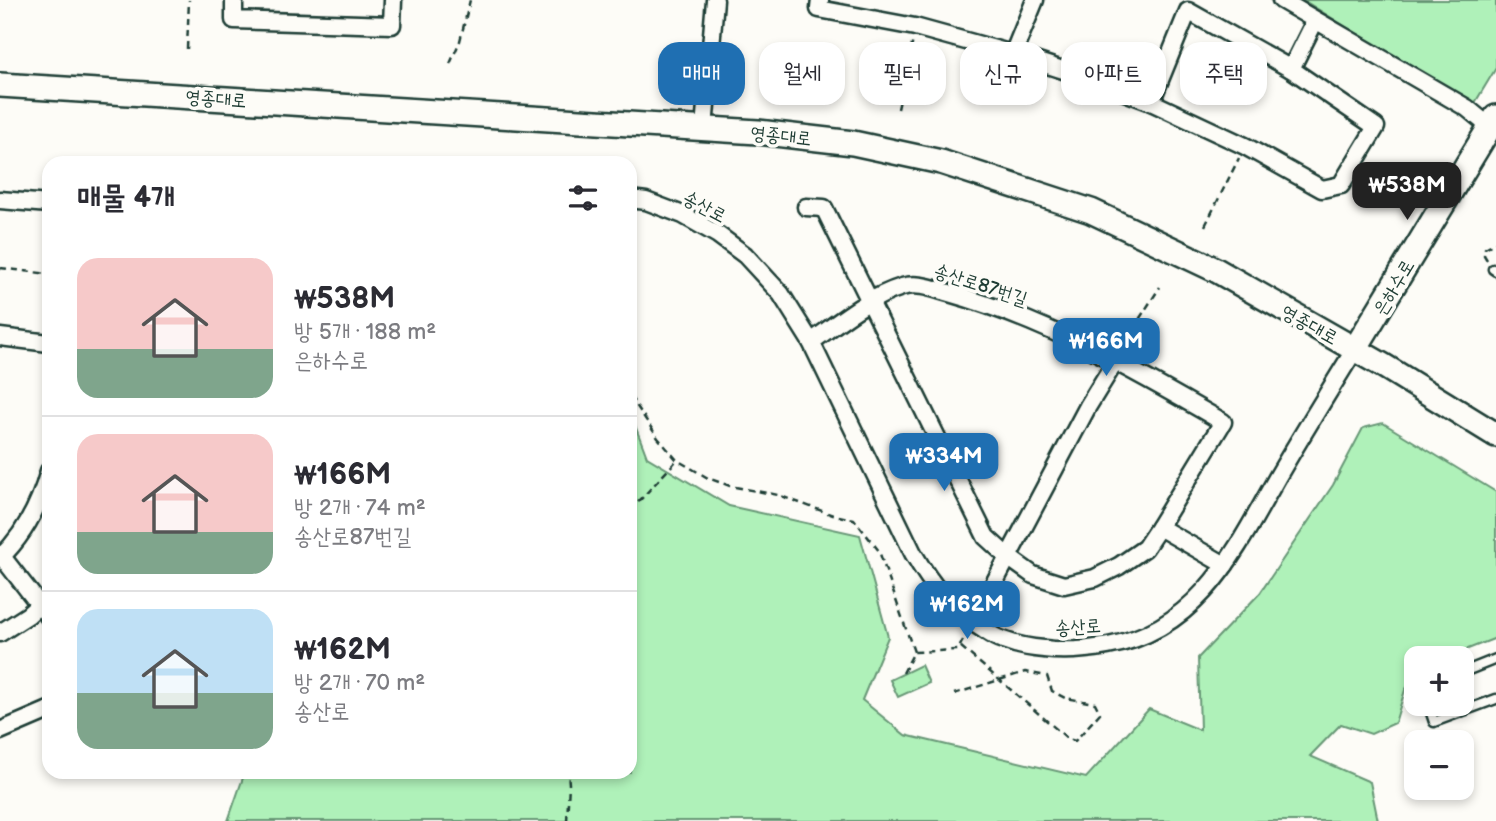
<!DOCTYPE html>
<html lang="ko">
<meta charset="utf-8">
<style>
body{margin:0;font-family:"Balsamiq Sans","Poor Story",sans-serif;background:#f2f2f3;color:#2b2b33;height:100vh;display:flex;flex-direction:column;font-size:26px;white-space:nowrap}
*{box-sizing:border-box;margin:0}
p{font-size:23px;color:#7c7c81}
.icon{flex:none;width:38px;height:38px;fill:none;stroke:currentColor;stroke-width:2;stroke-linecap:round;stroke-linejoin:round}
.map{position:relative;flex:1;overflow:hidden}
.panel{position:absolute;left:42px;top:156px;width:595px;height:623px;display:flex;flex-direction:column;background:#fff;border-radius:21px;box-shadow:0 4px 10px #0003}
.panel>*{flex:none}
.top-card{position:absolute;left:658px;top:42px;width:665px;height:63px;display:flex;gap:14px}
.fabs{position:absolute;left:1404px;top:646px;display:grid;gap:14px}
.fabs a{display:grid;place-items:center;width:70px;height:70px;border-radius:14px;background:#fff;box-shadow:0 4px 10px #0003;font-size:35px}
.price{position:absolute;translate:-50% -60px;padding:0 16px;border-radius:14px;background:#1f6fb2;color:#fff;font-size:23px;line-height:46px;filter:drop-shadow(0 2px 4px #0008)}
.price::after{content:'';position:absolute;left:50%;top:42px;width:21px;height:16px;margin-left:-10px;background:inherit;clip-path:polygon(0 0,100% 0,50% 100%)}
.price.selected{background:#222;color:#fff}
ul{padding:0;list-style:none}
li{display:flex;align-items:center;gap:21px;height:175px;padding:0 35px}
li+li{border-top:2px solid #e1e1e2}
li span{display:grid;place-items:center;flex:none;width:196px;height:140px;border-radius:21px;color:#555}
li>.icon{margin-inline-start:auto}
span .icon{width:84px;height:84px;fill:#fffc;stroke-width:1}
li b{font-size:30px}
h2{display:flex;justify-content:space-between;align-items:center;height:84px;padding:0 35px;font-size:30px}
.chip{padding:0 24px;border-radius:21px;background:#fff;box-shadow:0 4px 10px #0003;font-size:24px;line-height:63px}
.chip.selected{background:#1f6fb2;color:#fff}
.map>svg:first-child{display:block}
.green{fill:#aff1b9;stroke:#679776;stroke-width:2}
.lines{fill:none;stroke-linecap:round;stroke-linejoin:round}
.lane-casing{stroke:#1f3d34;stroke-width:13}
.street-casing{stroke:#1f3d34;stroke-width:21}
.secondary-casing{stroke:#1f3d34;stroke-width:28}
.path{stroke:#1f3d34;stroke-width:2.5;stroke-dasharray:7 5;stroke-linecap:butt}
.lane{stroke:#fdfcf7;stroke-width:8}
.street{stroke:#fdfcf7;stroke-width:16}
.secondary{stroke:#fdfcf7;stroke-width:23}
.labels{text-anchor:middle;stroke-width:7;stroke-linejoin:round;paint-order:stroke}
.street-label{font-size:19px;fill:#1f3d34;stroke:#fdfcf7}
</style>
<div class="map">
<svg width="1496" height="821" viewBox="0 0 1496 821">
<rect width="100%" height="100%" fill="#fdfcf7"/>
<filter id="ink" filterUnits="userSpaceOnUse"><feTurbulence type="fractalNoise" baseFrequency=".0143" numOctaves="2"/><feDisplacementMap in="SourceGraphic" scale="14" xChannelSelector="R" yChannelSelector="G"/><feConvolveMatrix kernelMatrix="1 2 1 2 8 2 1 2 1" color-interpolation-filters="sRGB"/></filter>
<g filter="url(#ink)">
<g class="green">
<path d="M1303 0H1496V68L1473 106Z"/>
<path d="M630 412 647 457 729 506 860 535 888 637 862 700 905 735 1086 778 1149 709 1200 730 1198 658 1260 593 1333 485 1363 428 1383 423 1496 492V638L1445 658H1416V676L1405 690 1395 723 1371 734 1341 724 1310 756 1370 782 1378 821H228L245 772H630Z"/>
<path d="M921 665 929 683 898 697 890 680Z"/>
</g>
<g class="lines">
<defs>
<g id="lane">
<path d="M1493 269 1496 271"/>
<path d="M1461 673 1496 659"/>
<path d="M1428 704 1434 722 1496 699"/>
</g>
<g id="street">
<path d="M234 0V20L392 25 393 0"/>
<path d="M820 0 819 9 915 27 1013 54 1085 77 1151 102 1245 146 1322 189 1341 185 1376 127 1291 69"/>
<path d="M1281 0 1467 108 1490 127"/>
<path d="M1013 54 1035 0"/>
<path d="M1151 102 1188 11 1291 69 1315 21"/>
<path d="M704 128 715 0"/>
<path d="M630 199 646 201 683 215 718 235 745 255 781 294 811 342 913 553C932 586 951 610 984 630 990 634 996 638 1003 640 1016 645 1030 648 1044 649 1066 652 1086 650 1108 646 1200 629 1236 550 1278 476 1303 433 1329 391 1355 349"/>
<path d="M0 200 49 204"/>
<path d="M806 207 824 208 986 537 1008 557 1033 575 1064 585 1095 578 1119 566 1145 548 1159 527"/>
<path d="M0 337 49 343"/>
<path d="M811 342C839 322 869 297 902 287 918 282 934 289 949 293 1046 320 1137 372 1223 422L1159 527 1225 565"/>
<path d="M0 554 49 617"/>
<path d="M0 558C25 534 40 504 49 471"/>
<path d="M973 623 1088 406 1115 362"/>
<path d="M0 633 28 615 39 605"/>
<path d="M0 731 49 710"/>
</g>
<g id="secondary">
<path d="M0 85 758 132 853 143 941 162 1091 211 1216 270 1384 366 1496 435"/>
<path d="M1355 349 1496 117"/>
</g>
</defs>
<use href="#lane" class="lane-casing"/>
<use href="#street" class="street-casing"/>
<use href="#secondary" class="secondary-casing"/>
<g class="path">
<path d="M187 49 189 0"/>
<path d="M450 64 460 41 470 0"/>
<path d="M898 109 913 40"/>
<path d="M1205 226 1239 158"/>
<path d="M1487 260 1484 255 1485 248 1496 242"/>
<path d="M0 268 49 274"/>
<path d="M1120 349 1160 287"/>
<path d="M630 396 658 438 677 460 708 478 730 486 778 495 833 515 854 519 879 551 914 652"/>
<path d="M630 511 677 460"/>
<path d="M903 673 914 652 958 650 965 636"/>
<path d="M954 694 1025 672 1047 676 1052 691 1065 698 1095 703 1100 713 1075 741 1068 739 960 646"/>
<path d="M567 821 569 784 568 772"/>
</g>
<use href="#lane" class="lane"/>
<use href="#street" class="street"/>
<use href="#secondary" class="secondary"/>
</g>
</g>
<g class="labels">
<g class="street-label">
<text transform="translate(216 98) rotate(4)" y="7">영종대로</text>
<text transform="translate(781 135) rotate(6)" y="7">영종대로</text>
<text transform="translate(705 206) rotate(28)" y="7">송산로</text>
<text transform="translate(981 284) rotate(18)" y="7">송산로87번길</text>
<text transform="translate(1393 287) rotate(-59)" y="7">은하수로</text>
<text transform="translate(1310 324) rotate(29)" y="7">영종대로</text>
<text transform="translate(1078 626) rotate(-4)" y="7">송산로</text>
</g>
</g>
</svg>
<div class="fabs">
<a>+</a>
<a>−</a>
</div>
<b class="price selected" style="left:1407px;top:222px">₩538M</b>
<b class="price" style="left:1106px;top:378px">₩166M</b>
<b class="price" style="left:944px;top:493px">₩334M</b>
<b class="price" style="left:967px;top:641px">₩162M</b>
<div class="top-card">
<a class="chip selected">매매</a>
<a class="chip">월세</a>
<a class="chip">필터</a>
<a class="chip">신규</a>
<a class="chip">아파트</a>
<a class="chip">주택</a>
</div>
<section class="panel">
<h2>매물 4개<svg class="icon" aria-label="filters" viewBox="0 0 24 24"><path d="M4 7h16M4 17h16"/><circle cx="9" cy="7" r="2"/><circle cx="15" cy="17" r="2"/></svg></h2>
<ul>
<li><span style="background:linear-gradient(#f6c9c9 65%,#7fa58c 0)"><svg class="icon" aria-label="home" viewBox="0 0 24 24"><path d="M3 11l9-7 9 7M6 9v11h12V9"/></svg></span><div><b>₩538M</b><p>방 5개 · 188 m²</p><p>은하수로</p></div></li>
<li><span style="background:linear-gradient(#f6c9c9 70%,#7fa58c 0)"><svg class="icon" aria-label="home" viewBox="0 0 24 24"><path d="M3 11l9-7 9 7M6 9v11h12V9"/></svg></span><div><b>₩166M</b><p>방 2개 · 74 m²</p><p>송산로87번길</p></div></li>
<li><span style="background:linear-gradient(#bfe0f5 60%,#7fa58c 0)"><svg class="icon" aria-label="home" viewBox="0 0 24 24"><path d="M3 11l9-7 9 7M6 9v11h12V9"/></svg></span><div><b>₩162M</b><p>방 2개 · 70 m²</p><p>송산로</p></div></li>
</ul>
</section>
</div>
